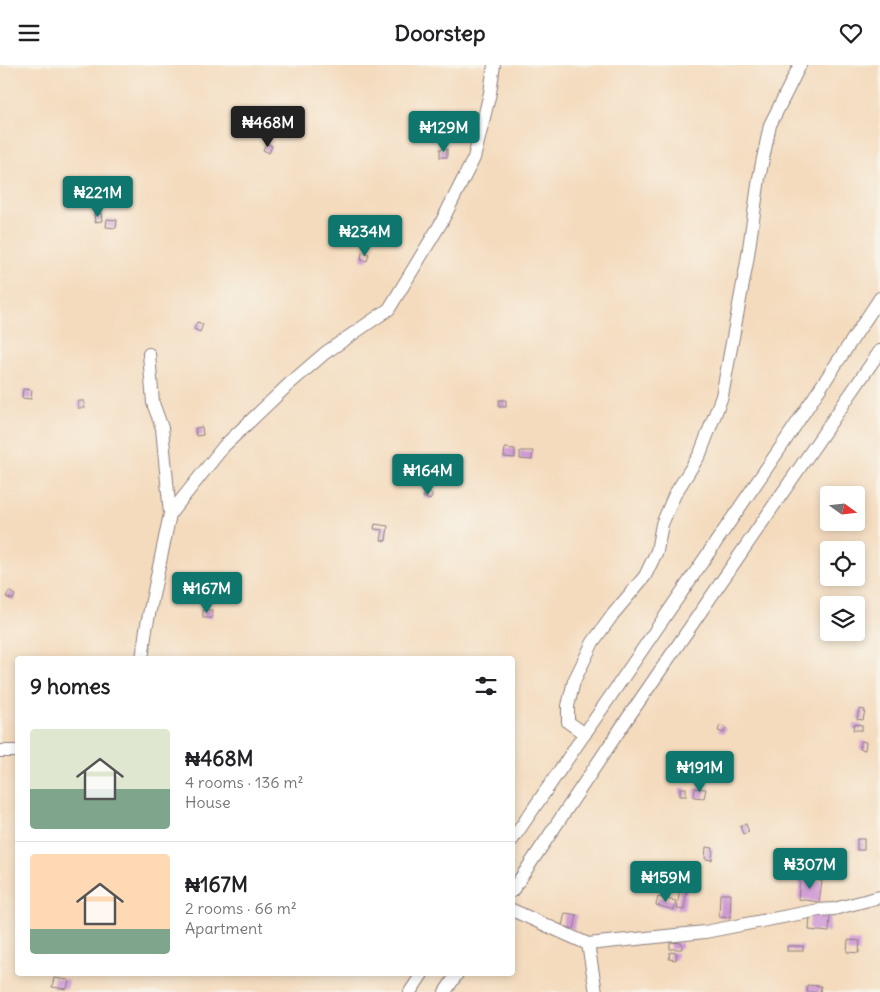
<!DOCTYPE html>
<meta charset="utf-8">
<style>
body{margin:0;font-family:Delius,sans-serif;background:#f6f6f6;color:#202124;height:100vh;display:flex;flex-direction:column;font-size:19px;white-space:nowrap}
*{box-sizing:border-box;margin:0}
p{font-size:16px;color:#757577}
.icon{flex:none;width:28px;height:28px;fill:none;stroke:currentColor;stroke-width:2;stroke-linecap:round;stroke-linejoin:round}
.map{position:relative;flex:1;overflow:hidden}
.panel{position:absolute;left:15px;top:591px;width:500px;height:320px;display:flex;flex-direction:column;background:#fff;border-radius:5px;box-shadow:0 2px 8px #0003}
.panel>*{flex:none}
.needle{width:32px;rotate:105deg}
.controls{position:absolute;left:820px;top:421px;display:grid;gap:10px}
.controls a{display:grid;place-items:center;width:45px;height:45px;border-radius:5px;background:#fff;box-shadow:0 2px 8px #0003;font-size:25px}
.price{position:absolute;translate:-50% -42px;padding:0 11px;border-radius:5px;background:#0f766e;color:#fff;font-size:16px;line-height:32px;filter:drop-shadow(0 1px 2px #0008)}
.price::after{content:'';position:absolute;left:50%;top:30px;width:15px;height:11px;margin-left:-8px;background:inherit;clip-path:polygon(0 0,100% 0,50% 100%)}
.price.selected{background:#222;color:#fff}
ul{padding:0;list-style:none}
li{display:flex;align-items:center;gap:15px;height:125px;padding:0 15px}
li+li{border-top:1px solid #e0e0e0}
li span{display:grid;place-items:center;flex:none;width:140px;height:100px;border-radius:5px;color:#555}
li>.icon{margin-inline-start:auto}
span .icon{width:60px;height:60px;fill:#fffc;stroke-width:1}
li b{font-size:21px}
h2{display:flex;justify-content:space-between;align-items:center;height:60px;padding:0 15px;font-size:21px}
header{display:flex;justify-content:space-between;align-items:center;height:65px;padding:0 15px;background:#fff;font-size:22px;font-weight:700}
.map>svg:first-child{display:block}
.building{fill:#cf99d5}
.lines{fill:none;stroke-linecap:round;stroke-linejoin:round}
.minor-casing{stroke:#8b7e7c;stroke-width:14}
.minor{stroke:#fff;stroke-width:12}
</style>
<header><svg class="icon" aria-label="menu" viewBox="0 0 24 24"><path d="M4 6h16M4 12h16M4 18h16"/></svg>Doorstep<svg class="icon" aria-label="heart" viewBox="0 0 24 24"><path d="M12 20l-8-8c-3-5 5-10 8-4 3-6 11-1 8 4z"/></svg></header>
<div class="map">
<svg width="880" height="927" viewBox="0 0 880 927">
<rect width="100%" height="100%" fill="#f7f3e8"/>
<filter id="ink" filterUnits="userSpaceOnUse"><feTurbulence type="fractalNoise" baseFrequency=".02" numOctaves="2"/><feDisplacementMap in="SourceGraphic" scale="10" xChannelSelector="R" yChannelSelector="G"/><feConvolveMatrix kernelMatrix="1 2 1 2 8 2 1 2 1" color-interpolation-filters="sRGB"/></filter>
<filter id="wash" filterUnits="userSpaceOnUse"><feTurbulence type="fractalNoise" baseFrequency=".0096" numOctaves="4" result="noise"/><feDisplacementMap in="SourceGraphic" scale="20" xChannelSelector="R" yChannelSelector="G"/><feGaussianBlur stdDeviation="1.12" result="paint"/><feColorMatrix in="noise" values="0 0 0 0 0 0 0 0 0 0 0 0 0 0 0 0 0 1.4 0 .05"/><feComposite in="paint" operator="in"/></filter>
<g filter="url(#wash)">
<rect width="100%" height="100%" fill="#f4dbbe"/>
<g id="blocks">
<g class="building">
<path d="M266 78 272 81 269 88 263 85Z"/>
<rect x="440" y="84" width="7" height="8"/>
<path d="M101 148 102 156 95 157 94 149Z"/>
<path d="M107 154 117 155 116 163 106 162Z"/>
<path d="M362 187 369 189 367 196 361 195Z"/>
<path d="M197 257 203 259 200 267 194 264Z"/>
<path d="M23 324 32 325 31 334 22 333Z"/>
<rect x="499" y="335" width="7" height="7"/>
<rect x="78" y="336" width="6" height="7"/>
<path d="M202 362 203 370 196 371 195 363Z"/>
<path d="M505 383 515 384V393L504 392Z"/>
<path d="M520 386H533L532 395 520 394Z"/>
<path d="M426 426 433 430 430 435 423 432Z"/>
<path d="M375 459 388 461 386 476 381 475 383 465 374 464Z"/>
<path d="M9 526 15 530 13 535 6 532Z"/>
<rect x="203" y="545" width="9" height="8"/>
<path d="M859 644 865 645 863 655 857 654Z"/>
<path d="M854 659 862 660V665H853Z"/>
<path d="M720 660 726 663 724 668 718 666Z"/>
<path d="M861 676 866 677 865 685 860 684Z"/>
<rect x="680" y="723" width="6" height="8"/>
<path d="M695 723 706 724 704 733 694 732Z"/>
<path d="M746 759 749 767 743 769 740 761Z"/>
<rect x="857" y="774" width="7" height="11"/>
<path d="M706 782 713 783 712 795 705 794Z"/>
<path d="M800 813 822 816 819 837 798 834Z"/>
<path d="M680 823 687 824 684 845 677 844Z"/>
<path d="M720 829H731L730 853 719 852Z"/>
<path d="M658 832 676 836 674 845 656 840Z"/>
<path d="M565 848 577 850 574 864 562 861Z"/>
<path d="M810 849 830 850 829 867 809 865Z"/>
<path d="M848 875 860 876 859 888 847 887Z"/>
<path d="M670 877 682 878V884H670Z"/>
<rect x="787" y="881" width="16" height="5"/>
<path d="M670 887 677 888 676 895 669 894Z"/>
<path d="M54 913 69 915 67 924 52 922Z"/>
<path d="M807 920 821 921 820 927H807Z"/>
</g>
</g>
</g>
<g filter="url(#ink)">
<use href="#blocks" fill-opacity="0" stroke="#8b7e7c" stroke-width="1"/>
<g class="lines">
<defs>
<g id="minor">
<path d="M170 449 224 381 288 320 325 288 389 244 441 158 474 93 490 28 494 0"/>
<path d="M142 594 146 564 170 449 162 363 153 338 149 289"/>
<path d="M585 669 568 657V641L574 616 593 577 614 548 645 511 657 486 662 459 675 429 700 389 722 331 747 197 759 113 770 60 800 0"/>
<path d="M0 686H18"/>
<path d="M512 775 781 382 880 233"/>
<path d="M512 826 627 654 880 286"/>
<path d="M512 845 588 879 596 927"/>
<path d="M588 879 705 867 819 845 834 844 880 832"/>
<path d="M410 927 422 909"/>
<path d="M445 927 457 909"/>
</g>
</defs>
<use href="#minor" class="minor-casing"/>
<use href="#minor" class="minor"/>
</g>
</g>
</svg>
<div class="controls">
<a><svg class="needle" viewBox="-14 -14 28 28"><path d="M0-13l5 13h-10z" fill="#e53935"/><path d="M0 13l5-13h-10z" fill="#757577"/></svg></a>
<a><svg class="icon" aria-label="locate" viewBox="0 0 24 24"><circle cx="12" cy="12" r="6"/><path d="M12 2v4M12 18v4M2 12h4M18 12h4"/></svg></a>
<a><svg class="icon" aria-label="layers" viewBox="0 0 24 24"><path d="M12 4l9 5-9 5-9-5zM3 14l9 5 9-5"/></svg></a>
</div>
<b class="price selected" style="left:268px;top:83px">₦468M</b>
<b class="price" style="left:444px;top:88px">₦129M</b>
<b class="price" style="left:98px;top:153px">₦221M</b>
<b class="price" style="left:365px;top:192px">₦234M</b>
<b class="price" style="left:428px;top:431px">₦164M</b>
<b class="price" style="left:207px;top:549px">₦167M</b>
<b class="price" style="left:700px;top:728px">₦191M</b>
<b class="price" style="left:810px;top:825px">₦307M</b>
<b class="price" style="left:666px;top:838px">₦159M</b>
<section class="panel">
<h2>9 homes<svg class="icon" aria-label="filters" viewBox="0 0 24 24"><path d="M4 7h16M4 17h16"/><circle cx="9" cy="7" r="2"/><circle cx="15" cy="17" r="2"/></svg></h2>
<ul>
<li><span style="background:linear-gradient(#dfe7d0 60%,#7fa58c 0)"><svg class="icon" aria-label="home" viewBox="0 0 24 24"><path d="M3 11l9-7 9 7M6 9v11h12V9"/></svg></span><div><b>₦468M</b><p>4 rooms · 136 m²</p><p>House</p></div></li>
<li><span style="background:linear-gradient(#ffd9b3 75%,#7fa58c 0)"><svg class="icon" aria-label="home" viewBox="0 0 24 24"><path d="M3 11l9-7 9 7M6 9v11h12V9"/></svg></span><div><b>₦167M</b><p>2 rooms · 66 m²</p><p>Apartment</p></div></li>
</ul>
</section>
</div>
